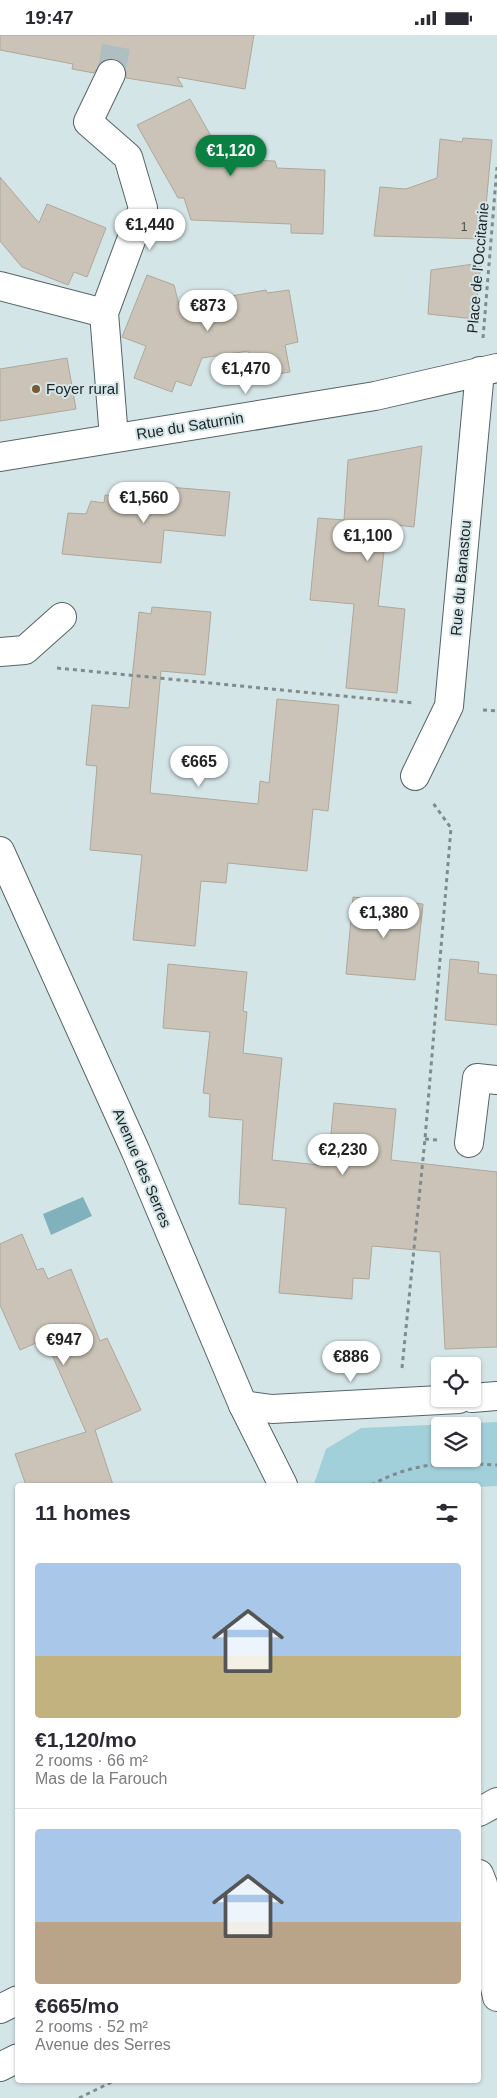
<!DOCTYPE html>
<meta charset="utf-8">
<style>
body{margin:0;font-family:Arial,sans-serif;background:#f2f2f3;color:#2b2b33;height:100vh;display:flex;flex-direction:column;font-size:19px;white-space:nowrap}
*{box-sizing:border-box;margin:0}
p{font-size:16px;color:#7c7c81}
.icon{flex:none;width:28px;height:28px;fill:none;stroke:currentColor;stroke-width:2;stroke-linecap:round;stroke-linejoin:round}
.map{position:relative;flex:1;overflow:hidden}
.sheet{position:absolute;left:15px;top:1448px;width:466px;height:600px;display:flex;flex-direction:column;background:#fff;border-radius:5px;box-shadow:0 1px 4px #0004}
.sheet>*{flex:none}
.buttons{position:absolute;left:431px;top:1322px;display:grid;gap:10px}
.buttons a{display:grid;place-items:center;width:50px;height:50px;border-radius:5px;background:#fff;box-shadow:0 1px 4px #0004;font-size:25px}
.price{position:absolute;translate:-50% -42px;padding:0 11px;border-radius:18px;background:#fff;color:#222;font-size:16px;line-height:32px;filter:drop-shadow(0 1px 2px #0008)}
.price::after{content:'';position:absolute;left:50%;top:30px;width:15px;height:11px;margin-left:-8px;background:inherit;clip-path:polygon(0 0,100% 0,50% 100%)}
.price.current{background:#0b8043;color:#fff}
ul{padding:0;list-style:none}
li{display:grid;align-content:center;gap:10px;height:265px;padding:0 20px}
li+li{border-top:1px solid #e1e1e2}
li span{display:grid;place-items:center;height:155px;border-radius:5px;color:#555}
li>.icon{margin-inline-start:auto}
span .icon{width:90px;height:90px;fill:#fffc;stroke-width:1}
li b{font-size:21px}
h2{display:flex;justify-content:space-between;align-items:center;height:60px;padding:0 20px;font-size:21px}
.status{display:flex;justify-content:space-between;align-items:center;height:35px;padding:0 25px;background:#fff;direction:ltr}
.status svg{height:14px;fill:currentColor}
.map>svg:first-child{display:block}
.green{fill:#a1cfda;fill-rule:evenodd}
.water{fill:#81b1bd}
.building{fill:#cbc3b7;stroke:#aea79b}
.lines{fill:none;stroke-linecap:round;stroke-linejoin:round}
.street-tunnel{stroke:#afbec1;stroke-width:28;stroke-dasharray:28 14;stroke-linecap:butt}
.street-casing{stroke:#566467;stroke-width:30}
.secondary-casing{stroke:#566467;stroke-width:30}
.path{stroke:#7f8b8e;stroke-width:3;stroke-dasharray:4 4;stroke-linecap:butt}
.street{stroke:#fff;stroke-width:28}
.secondary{stroke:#fff;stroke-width:28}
.poi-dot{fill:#775b2e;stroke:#d4e5e8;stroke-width:2}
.labels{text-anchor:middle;stroke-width:4;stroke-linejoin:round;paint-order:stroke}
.number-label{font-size:12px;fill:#484a49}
.street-label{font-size:15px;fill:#1c2224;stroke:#d4e5e8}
.poi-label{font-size:15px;fill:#1c2224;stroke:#d4e5e8;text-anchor:start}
</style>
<div class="status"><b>19:47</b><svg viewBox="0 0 49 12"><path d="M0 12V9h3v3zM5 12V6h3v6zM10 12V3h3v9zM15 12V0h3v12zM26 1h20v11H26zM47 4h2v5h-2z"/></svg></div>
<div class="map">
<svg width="497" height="2063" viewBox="0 0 497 2063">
<rect width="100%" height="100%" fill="#d4e5e8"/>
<path class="green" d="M497 1387V1451L479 1452V1450L314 1449 326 1414 361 1393ZM440 1391H472V1424H440Z"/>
<path class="water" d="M83 1162 92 1181 51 1200 43 1179Z"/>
<g class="building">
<path d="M0 0H254L245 54 177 42 183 52 126 43V37L124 30 118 25 110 23 102 26 94 38 72 34 73 29 0 15Z"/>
<path d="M190 64 224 124 275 126 277 133 325 135 323 199 291 198V189L191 185 184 163H178L137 90Z"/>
<path d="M463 103 492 105 483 204 374 201 380 152 406 154 437 143 440 104 462 107Z"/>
<path d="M0 142 39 188 47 169 106 193 87 242 74 237 68 250 22 232 0 206Z"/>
<path d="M481 228 475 284 428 279 431 235Z"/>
<path d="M147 240 174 250 179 270 266 255 267 258 289 255 298 307 285 310 290 337 253 343 248 316 202 323 191 351 176 346 172 357 134 343 146 311 122 302Z"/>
<path d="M67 323 76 374 0 386V334Z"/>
<path d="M422 411 414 492 387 489 378 571 405 574 397 658 346 653 354 569 310 565 318 483 344 485 348 425Z"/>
<path d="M168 452 230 457 225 501 164 495 161 528 62 519 68 478 86 479 91 466 104 468 105 460 167 466Z"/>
<path d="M152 572 211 577 205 640 161 636 150 758 258 769 260 746 269 748 277 664 339 670 328 776 313 774 307 836 228 828 226 848 201 846 195 911 133 905 142 820 90 815 97 731 86 730 92 670 129 673 139 577 151 579Z"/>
<path d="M353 862 423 869 415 945 346 939Z"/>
<path d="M450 924 479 927 478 938 497 940V990L445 985Z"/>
<path d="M168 929 247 937 243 976 247 977 243 1018 282 1023 272 1125 328 1131 334 1068 396 1074 391 1125 497 1137V1312L445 1314 440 1217 372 1211 369 1244 353 1243 352 1264 279 1258 286 1173 239 1169 243 1085 209 1082 210 1059 203 1058 210 997 163 993Z"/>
<path d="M22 1199 37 1235 43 1233 48 1244 71 1234 100 1306 107 1303 141 1375 95 1395 113 1450H26L15 1419 86 1397 45 1304 20 1315 0 1270V1209Z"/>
</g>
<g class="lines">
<path class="street-tunnel" d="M111 39 118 0"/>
<defs>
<g id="street">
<path d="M111 39 88 87 128 122 143 173 104 278 114 403"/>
<path d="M0 251 104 278"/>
<path d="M0 422 375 361 497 333"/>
<path d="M0 617 25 615 62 582"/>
<path d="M415 741 449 671 480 336"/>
<path d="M469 1108 477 1043 497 1045"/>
<path d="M472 1363 497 1361"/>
<path d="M243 1370 272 1374 459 1364"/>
<path d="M0 1974 18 1965"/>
</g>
<g id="secondary">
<path d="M0 816 136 1117 243 1370 283 1450"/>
<path d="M479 1777 497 1767"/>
<path d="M479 1839 483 1849 493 1943 497 1962"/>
<path d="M0 2032 18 2023"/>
</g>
</defs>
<use href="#street" class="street-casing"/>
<use href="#secondary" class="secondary-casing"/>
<g class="path">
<path d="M483 303 497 132"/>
<path d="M57 633 414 668"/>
<path d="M483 675 497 676"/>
<path d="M425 1104 437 1105"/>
<path d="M402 1333 425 1104 451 793 433 768"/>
<path d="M437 1399 438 1429"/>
<path d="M371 1450C417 1426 447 1427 497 1430"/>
<path d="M79 2063 116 2045"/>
</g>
<use href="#street" class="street"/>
<use href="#secondary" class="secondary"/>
</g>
<circle class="poi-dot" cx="36" cy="354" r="5"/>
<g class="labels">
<g class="number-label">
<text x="464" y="196">1</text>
</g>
<g class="street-label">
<text transform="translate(478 233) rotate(-85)" y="5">Place de l'Occitanie</text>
<text transform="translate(190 391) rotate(-9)" y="5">Rue du Saturnin</text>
<text transform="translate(461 543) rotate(-85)" y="5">Rue du Banastou</text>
<text transform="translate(142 1133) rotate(67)" y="5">Avenue des Serres</text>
</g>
<g class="poi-label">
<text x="46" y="359">Foyer rural</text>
</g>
</g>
</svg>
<div class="buttons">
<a><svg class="icon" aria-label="locate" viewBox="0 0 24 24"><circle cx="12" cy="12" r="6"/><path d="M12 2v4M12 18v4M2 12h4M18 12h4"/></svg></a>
<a><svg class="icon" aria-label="layers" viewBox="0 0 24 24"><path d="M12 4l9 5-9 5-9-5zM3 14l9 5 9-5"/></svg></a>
</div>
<b class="price current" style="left:231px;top:142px">€1,120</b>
<b class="price" style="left:150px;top:216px">€1,440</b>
<b class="price" style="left:208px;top:297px">€873</b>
<b class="price" style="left:246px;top:360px">€1,470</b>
<b class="price" style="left:144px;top:489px">€1,560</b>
<b class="price" style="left:368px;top:527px">€1,100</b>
<b class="price" style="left:199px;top:753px">€665</b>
<b class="price" style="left:384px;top:904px">€1,380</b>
<b class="price" style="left:343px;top:1141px">€2,230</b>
<b class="price" style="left:64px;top:1331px">€947</b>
<b class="price" style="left:351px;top:1348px">€886</b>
<section class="sheet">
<h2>11 homes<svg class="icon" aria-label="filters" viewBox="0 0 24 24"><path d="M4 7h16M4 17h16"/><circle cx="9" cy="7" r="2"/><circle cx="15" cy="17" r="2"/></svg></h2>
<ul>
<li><span style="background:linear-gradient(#a9c7e8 60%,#c2b280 0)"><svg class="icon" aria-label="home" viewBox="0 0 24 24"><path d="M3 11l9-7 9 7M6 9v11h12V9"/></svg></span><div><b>€1,120/mo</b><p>2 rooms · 66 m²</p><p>Mas de la Farouch</p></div></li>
<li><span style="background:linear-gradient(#a9c7e8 60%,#b9a48a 0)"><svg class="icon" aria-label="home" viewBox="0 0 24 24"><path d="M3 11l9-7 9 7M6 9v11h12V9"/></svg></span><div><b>€665/mo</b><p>2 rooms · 52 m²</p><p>Avenue des Serres</p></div></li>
</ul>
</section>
</div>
